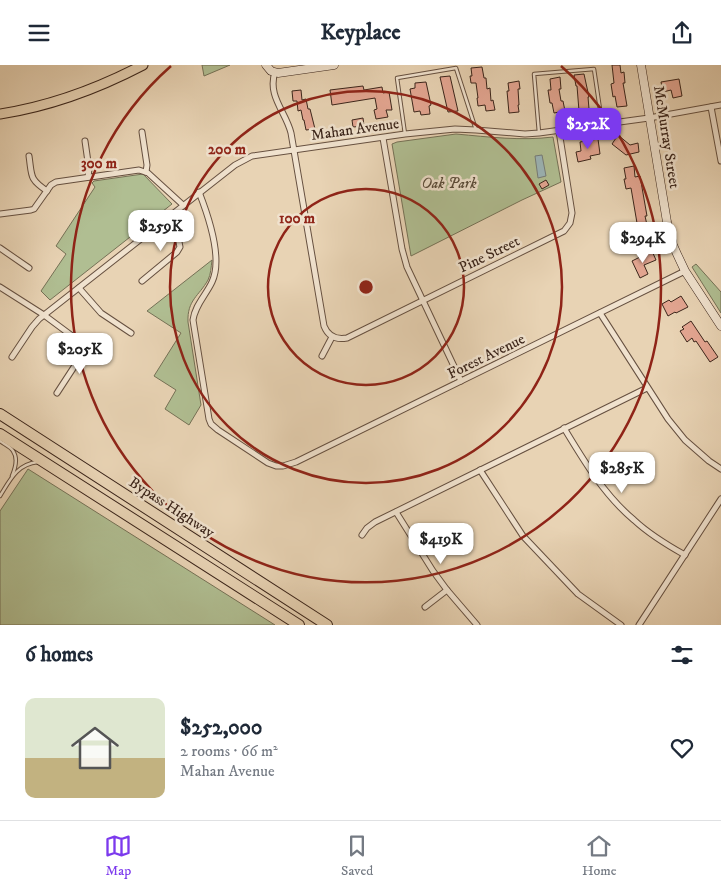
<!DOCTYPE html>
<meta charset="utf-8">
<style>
body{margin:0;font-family:"IM FELL DW Pica",serif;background:#f6f6f7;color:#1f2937;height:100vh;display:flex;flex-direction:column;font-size:19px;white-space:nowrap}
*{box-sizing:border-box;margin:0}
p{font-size:16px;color:#747a83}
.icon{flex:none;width:28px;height:28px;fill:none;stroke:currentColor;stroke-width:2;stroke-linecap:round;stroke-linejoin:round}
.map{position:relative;height:560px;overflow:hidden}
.drawer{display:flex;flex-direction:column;background:#fff;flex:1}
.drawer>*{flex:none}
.price{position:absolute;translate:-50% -42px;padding:0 11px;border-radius:10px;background:#fff;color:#222;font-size:16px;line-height:32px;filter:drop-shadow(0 1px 2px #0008)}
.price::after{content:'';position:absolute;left:50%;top:30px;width:15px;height:11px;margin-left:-8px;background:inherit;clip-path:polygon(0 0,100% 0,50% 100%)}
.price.active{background:#7c3aed;color:#fff}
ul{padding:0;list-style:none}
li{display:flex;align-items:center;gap:15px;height:125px;padding:0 25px}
li span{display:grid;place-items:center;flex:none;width:140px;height:100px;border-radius:10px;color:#555}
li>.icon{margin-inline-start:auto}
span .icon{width:60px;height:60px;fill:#fffc;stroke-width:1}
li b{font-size:21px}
h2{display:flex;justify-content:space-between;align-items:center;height:60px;padding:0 25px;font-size:21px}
header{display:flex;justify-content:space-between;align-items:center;height:65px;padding:0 25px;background:#fff;font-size:22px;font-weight:800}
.tabs{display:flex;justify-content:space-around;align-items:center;height:70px;border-top:1px solid #e0e1e3;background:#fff;font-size:14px;color:#747a83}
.tabs a{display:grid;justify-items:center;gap:2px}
.tabs .active{color:#7c3aed}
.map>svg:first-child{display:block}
.green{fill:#b0be92;stroke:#757156}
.water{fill:#9bb5b8;stroke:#747b79}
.building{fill:#e4a692;stroke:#3a241a}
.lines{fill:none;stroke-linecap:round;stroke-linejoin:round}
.lane-casing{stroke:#665040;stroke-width:4.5}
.street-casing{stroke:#665040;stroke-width:7}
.secondary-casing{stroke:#3a241a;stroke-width:9}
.primary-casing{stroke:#3a241a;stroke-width:11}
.highway-casing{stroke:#3a241a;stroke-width:12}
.lane{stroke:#f0e2ce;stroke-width:2.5}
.street{stroke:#f0e2ce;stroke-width:5}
.secondary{stroke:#f0e2ce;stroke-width:8}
.primary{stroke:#e8d3b4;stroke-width:9}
.highway{stroke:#e8d3b4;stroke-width:10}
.ring{fill:none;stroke:#8f2418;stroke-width:2.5}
.labels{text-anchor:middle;stroke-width:5;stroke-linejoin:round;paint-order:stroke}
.street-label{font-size:15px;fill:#3a241a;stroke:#f0e2ce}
.park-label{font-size:15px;font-style:italic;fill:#584a38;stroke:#f0e2ce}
.centre{fill:#8f2418;stroke:#f0e2ce;stroke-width:2.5}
.ring-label{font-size:15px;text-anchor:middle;font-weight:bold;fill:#8f2418;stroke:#f0e2ce;stroke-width:5;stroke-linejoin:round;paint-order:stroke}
</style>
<header><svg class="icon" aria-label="menu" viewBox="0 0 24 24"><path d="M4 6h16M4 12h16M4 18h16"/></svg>Keyplace<svg class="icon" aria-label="share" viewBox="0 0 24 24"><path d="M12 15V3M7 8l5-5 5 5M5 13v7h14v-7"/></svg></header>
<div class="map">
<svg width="721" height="560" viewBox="0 0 721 560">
<rect width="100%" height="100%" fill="#e8d3b4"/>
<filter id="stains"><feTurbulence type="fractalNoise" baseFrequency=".004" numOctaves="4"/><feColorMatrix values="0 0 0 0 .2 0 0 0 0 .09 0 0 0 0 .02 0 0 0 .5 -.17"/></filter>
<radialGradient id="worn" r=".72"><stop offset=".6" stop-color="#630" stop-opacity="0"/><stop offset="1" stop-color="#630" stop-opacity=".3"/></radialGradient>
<g class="green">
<path d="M202 0H230L204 11Z"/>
<path d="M456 69C489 72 521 76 553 72L561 117 522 135 411 191 392 79 397 77Z"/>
<path d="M143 109 172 139 50 235 41 226 66 189 56 181 95 122 92 118 94 116Z"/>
<path d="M212 195C211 202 211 209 208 215 199 231 187 235 188 257L201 340 189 360 165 344 176 325 154 311 181 268 147 246Z"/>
<path d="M696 199 721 227V248L692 202Z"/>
<path d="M28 404 275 560H0V446Z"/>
</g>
<path class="water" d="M542 90 546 111 538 113 535 91Z"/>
<g class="building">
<path d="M612 0H620L621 8 624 7 625 18H623L627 41 617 42 615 31 613 32 611 19 614 18Z"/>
<path d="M482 2 484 13H486L487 24 490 23 491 36 493 35 495 45 486 46 485 40 478 41 477 33H478L476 18H471L470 11H472L471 3Z"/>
<path d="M584 9 589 32H588L589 44 579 46 577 21H576L574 10Z"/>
<path d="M450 11 458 46 448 47 440 12Z"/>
<path d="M560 12 561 24H559L561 36H563L565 46 554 48 552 38H550L548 25H551L550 14Z"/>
<path d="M679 14 682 31 673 33 671 25 663 27 661 17Z"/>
<path d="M519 16 520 24H518L519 40H518L519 47 509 48 507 26H509L508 18Z"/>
<path d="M426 17 431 40 429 41 430 49 421 50 420 46 414 47 410 24 415 23V18Z"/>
<path d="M363 21 364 25 382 22 383 28 389 27 392 45H386L388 52 376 54 374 45 377 44 375 33 332 40 330 25Z"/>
<path d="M301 25 302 35 306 34 308 44H310L315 64 306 65 304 55H303L301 45 298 46 297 36H293L292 26Z"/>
<path d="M363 53 364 61 353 62 352 55Z"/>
<path d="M618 70 630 80 638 78 639 87 626 90 612 79Z"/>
<path d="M598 74 600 89 590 91 591 94 578 97 576 87 581 86 580 77Z"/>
<path d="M634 101 635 112 640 111 647 151H645L649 169H651L652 176 644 177 643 174 634 176 632 165H636L635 158H637L631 123 626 124 624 114H626L624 103Z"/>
<path d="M546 115 549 120 542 124 539 119Z"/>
<path d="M652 186 656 195 644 200 648 209 640 213 632 196Z"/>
<path d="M681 231 688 242 676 248 675 247 668 251 662 239 669 235 671 237Z"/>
<path d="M691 256 705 277 707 276 718 292 710 297 696 276 694 277 692 273 687 277 680 266 684 264 682 262Z"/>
</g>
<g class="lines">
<defs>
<g id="lane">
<path d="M539 68 534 9 594 4 602 58"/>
<path d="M405 69 397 13 456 3 476 65"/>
<path d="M0 376C4 379 11 382 13 386 18 393 15 404 12 411"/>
<path d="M0 431C10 415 17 399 38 397"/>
</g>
<g id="street">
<path d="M275 7C267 31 286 47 291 68L324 261C328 271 336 275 347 273L564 166 570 158 572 148 559 66"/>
<path d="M711 42 721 96"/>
<path d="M142 67 147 100 146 107"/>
<path d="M383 73 402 184 407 202 461 316"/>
<path d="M85 76 89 104 88 112"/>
<path d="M29 91C32 111 29 114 47 126"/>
<path d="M199 127C208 150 223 194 212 217 206 230 195 240 193 255L209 354 211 359 218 365 268 398 276 401H283L296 397 685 206"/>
<path d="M0 149 31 145 34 144 51 120 56 117 139 105 148 108 183 140"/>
<path d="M0 183 29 203"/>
<path d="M142 216 177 187 180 182 179 177 163 156"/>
<path d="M0 222 44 250 87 282 57 328"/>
<path d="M79 223 101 248 131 268"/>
<path d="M600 248 668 354 685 375 709 396 721 404"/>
<path d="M322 291 332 272"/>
<path d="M12 292 32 262 39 254 235 100 252 91 405 69 455 64 476 65 525 69 539 68 649 53 721 40"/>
<path d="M564 363C584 396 604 430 634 455 649 469 667 480 685 490"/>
<path d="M480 405 523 471 578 529 621 560"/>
<path d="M396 447 433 506 447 525 477 560"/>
<path d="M362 470 367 463 375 457 647 323"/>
<path d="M425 542 447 525"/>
<path d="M639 560 721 434"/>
</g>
<g id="secondary">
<path d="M266 0 271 6 278 8 334 0"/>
<path d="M641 0 667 157 673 180 677 189 685 206 721 261"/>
</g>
<path id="primary" d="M0 49C52 41 97 24 143 0"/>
<g id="highway">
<path d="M0 349 327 560"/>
<path d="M0 369 299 560"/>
</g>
</defs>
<use href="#lane" class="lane-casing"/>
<use href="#street" class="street-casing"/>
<use href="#secondary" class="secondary-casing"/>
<use href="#primary" class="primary-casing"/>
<use href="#highway" class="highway-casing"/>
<use href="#lane" class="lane"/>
<use href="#street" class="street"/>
<use href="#secondary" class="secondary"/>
<use href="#primary" class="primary"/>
<use href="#highway" class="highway"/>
</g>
<g class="ring">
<circle cx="366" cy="222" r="98"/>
<circle cx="366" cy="222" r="196"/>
<path d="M561 1A295 295 0 1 1 171 1"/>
</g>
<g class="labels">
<g class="street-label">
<text transform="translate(355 64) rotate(-8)" y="5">Mahan Avenue</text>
<text transform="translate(667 72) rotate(81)" y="5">McMurray Street</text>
<text transform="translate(489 189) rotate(-26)" y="5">Pine Street</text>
<text transform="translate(486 291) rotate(-26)" y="5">Forest Avenue</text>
<text transform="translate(172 442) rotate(33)" y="5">Bypass Highway</text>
</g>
<g class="park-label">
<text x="449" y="123">Oak Park</text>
</g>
</g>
<circle cx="366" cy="222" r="8" class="centre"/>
<g class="ring-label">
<text x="227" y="89">200 m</text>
<text x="99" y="103">300 m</text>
<text x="297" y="158">100 m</text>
</g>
<rect width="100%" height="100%" filter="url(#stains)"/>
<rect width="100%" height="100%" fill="url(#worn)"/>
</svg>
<b class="price active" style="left:588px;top:85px">$252K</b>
<b class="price" style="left:161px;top:187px">$259K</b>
<b class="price" style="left:643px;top:199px">$294K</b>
<b class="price" style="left:80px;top:310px">$205K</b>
<b class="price" style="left:622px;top:429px">$285K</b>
<b class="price" style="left:441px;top:500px">$419K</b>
</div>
<section class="drawer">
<h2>6 homes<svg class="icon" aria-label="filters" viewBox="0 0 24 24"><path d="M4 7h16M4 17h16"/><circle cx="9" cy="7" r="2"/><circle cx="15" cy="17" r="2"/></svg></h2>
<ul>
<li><span style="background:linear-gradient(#dfe7d0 60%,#c2b280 0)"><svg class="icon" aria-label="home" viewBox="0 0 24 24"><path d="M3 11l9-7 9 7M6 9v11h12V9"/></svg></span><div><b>$252,000</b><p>2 rooms · 66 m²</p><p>Mahan Avenue</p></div><svg class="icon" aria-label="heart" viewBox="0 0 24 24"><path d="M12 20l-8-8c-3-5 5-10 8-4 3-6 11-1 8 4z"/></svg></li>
</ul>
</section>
<nav class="tabs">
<a class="active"><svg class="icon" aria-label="map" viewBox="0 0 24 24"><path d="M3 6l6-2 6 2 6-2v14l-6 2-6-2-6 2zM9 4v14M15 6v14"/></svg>Map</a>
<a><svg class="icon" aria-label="saved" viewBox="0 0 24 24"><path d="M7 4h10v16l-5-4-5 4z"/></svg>Saved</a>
<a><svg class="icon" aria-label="home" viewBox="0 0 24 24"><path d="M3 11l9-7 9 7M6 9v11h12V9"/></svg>Home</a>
</nav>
